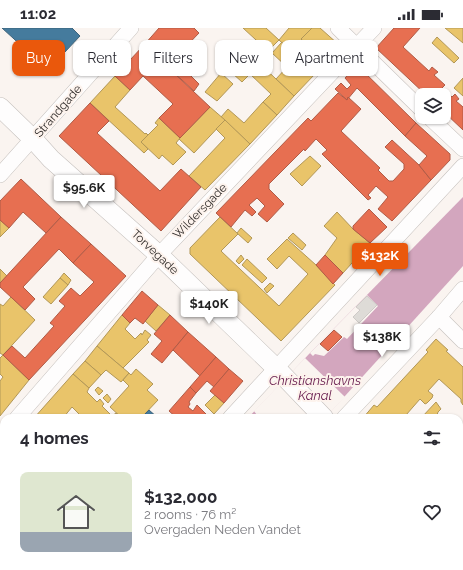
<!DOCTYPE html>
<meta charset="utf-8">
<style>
body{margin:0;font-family:Raleway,sans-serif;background:#f7f7f7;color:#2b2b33;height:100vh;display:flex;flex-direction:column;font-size:15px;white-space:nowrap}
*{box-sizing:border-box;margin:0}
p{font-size:13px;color:#7c7c81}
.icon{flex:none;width:22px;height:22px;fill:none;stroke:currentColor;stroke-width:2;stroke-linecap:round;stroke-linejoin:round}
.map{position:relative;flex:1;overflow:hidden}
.panel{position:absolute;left:0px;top:386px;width:463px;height:156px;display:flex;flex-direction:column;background:#fff;border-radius:12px 12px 0 0;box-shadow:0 1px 3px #0004}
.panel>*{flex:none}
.hud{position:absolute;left:12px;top:12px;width:439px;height:36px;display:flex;gap:8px}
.buttons{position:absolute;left:415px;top:60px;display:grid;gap:8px}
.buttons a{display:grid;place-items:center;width:36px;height:36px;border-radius:8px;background:#fff;box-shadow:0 1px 3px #0004;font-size:20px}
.price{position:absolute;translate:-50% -34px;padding:0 9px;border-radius:4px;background:#fff;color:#222;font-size:13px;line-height:26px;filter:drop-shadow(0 1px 2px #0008)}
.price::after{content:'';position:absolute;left:50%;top:24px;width:12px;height:9px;margin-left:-6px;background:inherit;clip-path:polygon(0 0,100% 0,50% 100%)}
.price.active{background:#ea580c;color:#fff}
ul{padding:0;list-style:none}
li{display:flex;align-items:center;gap:12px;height:100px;padding:0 20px}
li span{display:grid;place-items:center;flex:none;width:112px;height:80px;border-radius:8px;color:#555}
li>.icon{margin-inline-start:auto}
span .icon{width:48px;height:48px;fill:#fffc;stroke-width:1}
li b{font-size:17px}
h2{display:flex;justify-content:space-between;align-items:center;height:48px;padding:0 20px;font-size:17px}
.chip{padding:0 14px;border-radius:8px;background:#fff;box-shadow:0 1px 3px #0004;font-size:14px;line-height:36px}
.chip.active{background:#ea580c;color:#fff}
.status{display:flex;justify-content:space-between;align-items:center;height:28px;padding:0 20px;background:#fff;direction:ltr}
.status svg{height:11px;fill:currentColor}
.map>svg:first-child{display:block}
.water{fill:#d3a6be}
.pier{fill:#faf4f0}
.homes{fill:#e9c46a;stroke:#b29757}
.shops{fill:#e76f51;stroke:#b05b46}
.public{fill:#457b9d;stroke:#3f647b}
.building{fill:#dedbd7;stroke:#cecac7}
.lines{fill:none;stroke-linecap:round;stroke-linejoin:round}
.pedestrian-casing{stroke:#c5c0bd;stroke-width:12}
.minor-casing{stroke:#c5c0bd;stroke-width:16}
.tertiary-casing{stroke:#c5c0bd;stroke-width:20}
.pedestrian{stroke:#fefdfd;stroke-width:11}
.minor{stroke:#fefdfd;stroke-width:15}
.tertiary{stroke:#fefdfd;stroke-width:19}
.labels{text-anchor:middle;stroke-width:4;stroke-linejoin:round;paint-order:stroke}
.street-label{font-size:12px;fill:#312d2b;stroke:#fdf3ed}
.water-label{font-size:13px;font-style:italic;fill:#6c2353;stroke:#fdf3ed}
</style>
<div class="status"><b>11:02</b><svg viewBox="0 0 49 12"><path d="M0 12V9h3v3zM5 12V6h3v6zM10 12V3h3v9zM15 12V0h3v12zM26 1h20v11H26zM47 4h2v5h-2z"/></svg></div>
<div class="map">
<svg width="463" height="542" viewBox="0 0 463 542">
<rect width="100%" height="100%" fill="#faf4f0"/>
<g class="water">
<path d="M463 169V238L325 390H248L310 325Z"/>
<path d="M113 538H186L182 542H109Z"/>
</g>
<g class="pier">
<path d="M367 267 378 278 347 311 344 309 324 328 315 326 313 328 310 325Z"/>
<path d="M305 330 345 369 325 390H259L254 383Z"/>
</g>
<g class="homes">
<path d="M243 0H266L279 12 268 23Z"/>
<path d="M289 0H312L291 23 279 12Z"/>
<path d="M312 0H320L338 16 339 21 315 46 296 28 303 21 309 26 312 21 301 11Z"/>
<path d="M445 0H463V15Z"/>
<path d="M437 9 459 30 454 35 432 15Z"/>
<path d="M282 14 315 46 294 68 276 51 287 39 272 25Z"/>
<path d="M240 17 294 68 277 87 263 74 271 66 250 46 242 54 222 36Z"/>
<path d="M221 45 233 56 217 73 205 64Z"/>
<path d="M115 48 130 62 115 79 145 106 146 105 148 107 141 114 148 121 144 125 90 75Z"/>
<path d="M463 50V68L454 60Z"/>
<path d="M263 74 277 87 250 116 221 89 228 81 244 95Z"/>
<path d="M210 79 225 92 194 125 179 111Z"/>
<path d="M159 90 180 110 176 115 186 124 173 137 162 127 159 131 141 114 158 97 155 95Z"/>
<path d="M225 92 250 116 205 162 189 148 225 110 216 101Z"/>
<path d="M310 128 321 138 302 158 290 146Z"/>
<path d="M337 184 353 201 370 215 343 245 325 227 337 210 324 198Z"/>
<path d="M220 189 238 206 221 223 279 278 308 246 289 228 277 241 267 231 287 211 316 237 335 257 281 313 190 226V220Z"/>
<path d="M0 192 9 200 0 209Z"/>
<path d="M241 200 252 210 248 215 237 205Z"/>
<path d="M293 205 306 217 302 222 288 210Z"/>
<path d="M241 227 244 231 239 236 236 233Z"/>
<path d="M247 231 267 250 262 255 242 237Z"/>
<path d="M0 241 7 248 0 255Z"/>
<path d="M64 245 71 252 68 257 60 250Z"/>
<path d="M60 250 68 257 51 276 43 269Z"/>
<path d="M270 255 274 258 267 265 264 261Z"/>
<path d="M11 269 35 292 3 327 0 325V276L3 278Z"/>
<path d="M158 277 170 287 156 303 145 293Z"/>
<path d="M122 287 130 295 125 301 135 311 141 305 142 307 145 302 151 307 147 312 149 314 123 340 97 318Z"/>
<path d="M436 311 448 322 446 323 463 339V377L461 374V371L439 351 428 363 433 367 432 370 427 375 425 376 420 371 406 387 409 390H363L374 377 377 379 428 324 426 322Z"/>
<path d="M97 318 129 345 121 354 106 342 101 347 85 333Z"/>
<path d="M3 327 29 352 0 388V353L3 349 0 346V330Z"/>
<path d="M85 333 101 347 89 360 73 346Z"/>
<path d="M136 341 153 356 147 362 158 372 141 390H122L110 379 129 358 123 352 129 345 131 347Z"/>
<path d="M73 346 89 360 87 364 97 374 100 371 104 376 102 378 112 388 116 385 122 390H83L72 379 63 390H34Z"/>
<path d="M98 359 103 363 99 367 95 362Z"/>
<path d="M107 366 111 371 108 375 103 370Z"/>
<path d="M215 367 224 375 214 386 205 377Z"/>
<path d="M436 374 441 381 438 384 437 387 433 388 431 390H423L422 389Z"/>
<path d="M463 424V469L459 474V429Z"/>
<path d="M225 538H329L334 542H270L268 540 266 542H221Z"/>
</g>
<g class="shops">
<path d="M159 0H194L199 5 174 31 199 56 194 63 144 17Z"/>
<path d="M394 0H420L403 19 429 43 432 39 438 44 434 47 445 57 442 60 452 69 455 66 459 71 456 73 463 79V102L444 84V67H426L376 20Z"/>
<path d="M144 17 210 79 180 110 159 90 173 76 143 48 130 62 115 48Z"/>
<path d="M357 37 416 95 405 108 357 60 347 72 335 61 341 55 347 61 351 57 345 50Z"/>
<path d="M338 65 347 72 348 69 361 81 341 103 380 140 378 142 389 153H393L404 141V136L385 119 392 112 419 137 431 152 392 193 378 181 388 169 376 158 368 167 371 170 368 172 322 126 327 122 316 111 305 123 304 121 269 156V161L284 176 267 194 258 186 265 178 257 170 249 177 256 184 252 188 245 182 231 199 216 185 308 90 311 93 312 92Z"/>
<path d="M90 75 109 93 97 105 160 163 181 141 201 159 161 203 59 108Z"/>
<path d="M416 95 450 126V132L431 152 419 137 427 128 405 108Z"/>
<path d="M21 151 61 189 46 205 23 184 9 200 0 192V173Z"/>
<path d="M369 181 387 199 370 215 353 201V198Z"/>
<path d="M61 189 91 216 73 235 59 221 23 259 35 271 25 282 0 259V255Z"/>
<path d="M91 216 126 248 29 352 3 327 12 318 25 330 54 298 50 295 65 278 59 273 71 260 80 268 94 254 73 235Z"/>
<path d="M325 227 343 245 333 256 316 237Z"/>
<path d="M142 263 158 277 143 296 135 290 130 295 122 287Z"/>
<path d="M170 287 188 304 162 335 151 326 162 313 154 306Z"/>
<path d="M334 302 342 309 328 323 320 316Z"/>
<path d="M188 304 216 329 200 348 173 322Z"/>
<path d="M216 329 229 341 214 359 207 353 196 365 190 359Z"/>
<path d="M229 341 243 353 224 375 210 363Z"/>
<path d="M190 359 196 365 189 374 190 376 188 379 193 383 197 377 210 390H177L169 383Z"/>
<path d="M2 428 4 430V533L0 529V429Z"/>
<path d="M10 538H76L73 542H14Z"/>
</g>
<g class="public">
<path d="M2 0H72L80 8 48 42Z"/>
<path d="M149 382 158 390H141Z"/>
</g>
<path class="building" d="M367 268 377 277 359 295 353 289 360 282 356 279Z"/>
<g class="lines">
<defs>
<path id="pedestrian" d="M429 542 432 538"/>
<g id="minor">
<path d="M338 0 422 82"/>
<path d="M429 89 463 121"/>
<path d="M0 147 131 0"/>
<path d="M439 289 463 313"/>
<path d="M17 390 159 227 374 0"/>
<path d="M230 390 463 138"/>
<path d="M344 390 439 289 463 261"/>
<path d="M0 409 4 404"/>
<path d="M459 507 463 503"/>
<path d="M91 542 95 538"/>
<path d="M202 542 206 538"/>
</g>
<g id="tertiary">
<path d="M0 79 33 111 51 131 159 227 277 341 324 390"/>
<path d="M459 518 463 522"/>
</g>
</defs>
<use href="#pedestrian" class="pedestrian-casing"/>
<use href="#minor" class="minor-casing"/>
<use href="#tertiary" class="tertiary-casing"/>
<use href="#pedestrian" class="pedestrian"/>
<use href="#minor" class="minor"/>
<use href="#tertiary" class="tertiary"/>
</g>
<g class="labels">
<g class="street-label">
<text transform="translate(58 83) rotate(-49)" y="4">Strandgade</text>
<text transform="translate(200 183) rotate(-46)" y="4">Wildersgade</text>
<text transform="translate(155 224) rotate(43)" y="4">Torvegade</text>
</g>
<g class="water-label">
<text x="315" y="357">Christianshavns<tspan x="315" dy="15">Kanal</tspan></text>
</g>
</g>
</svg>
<div class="buttons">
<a><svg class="icon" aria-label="layers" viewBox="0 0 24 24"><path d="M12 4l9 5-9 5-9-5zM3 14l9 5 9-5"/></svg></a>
</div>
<b class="price" style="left:84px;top:181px">$95.6K</b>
<b class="price active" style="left:380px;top:249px">$132K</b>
<b class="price" style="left:209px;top:297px">$140K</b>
<b class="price" style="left:382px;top:330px">$138K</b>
<div class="hud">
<a class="chip active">Buy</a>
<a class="chip">Rent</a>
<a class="chip">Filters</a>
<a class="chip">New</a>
<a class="chip">Apartment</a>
</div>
<section class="panel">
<h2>4 homes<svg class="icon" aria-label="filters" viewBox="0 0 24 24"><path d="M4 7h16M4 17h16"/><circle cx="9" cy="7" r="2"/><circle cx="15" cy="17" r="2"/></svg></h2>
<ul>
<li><span style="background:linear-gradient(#dfe7d0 75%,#9aa5b1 0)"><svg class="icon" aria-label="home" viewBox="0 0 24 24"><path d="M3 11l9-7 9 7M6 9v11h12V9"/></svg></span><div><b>$132,000</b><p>2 rooms · 76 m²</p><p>Overgaden Neden Vandet</p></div><svg class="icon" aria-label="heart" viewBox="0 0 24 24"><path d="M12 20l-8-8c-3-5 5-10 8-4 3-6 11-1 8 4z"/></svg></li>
</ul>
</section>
</div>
